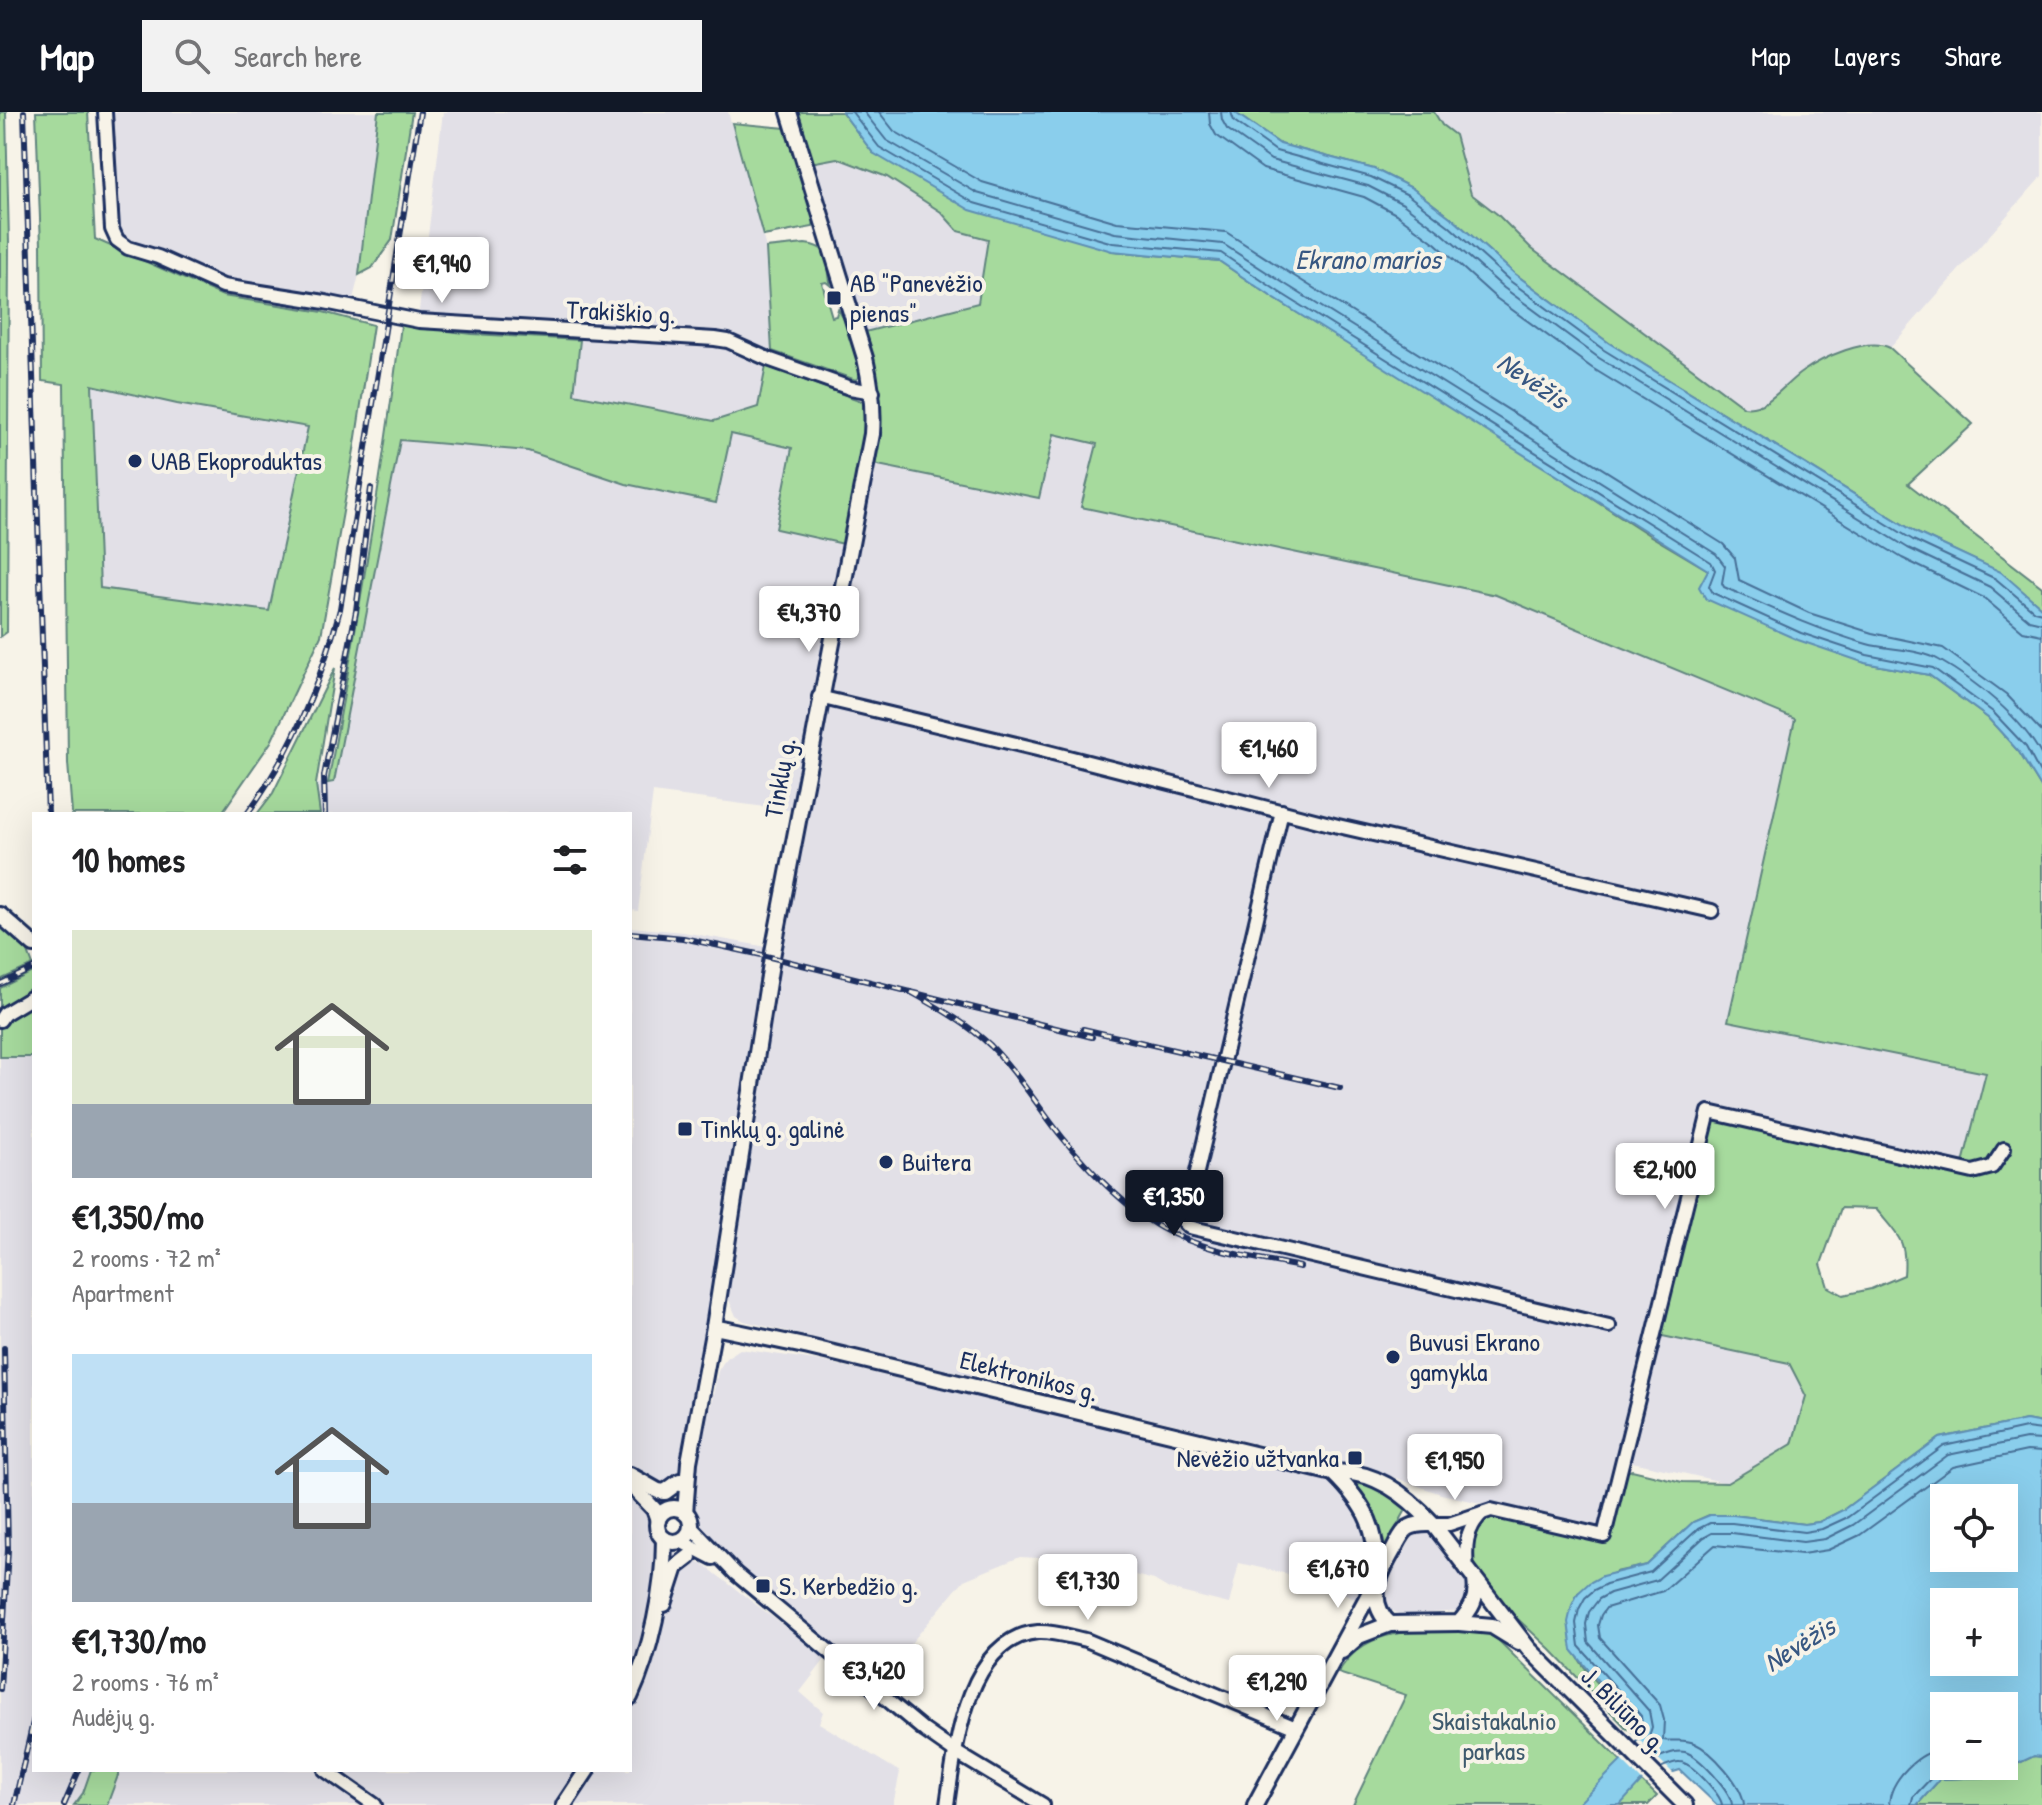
<!DOCTYPE html>
<meta charset="utf-8">
<style>
body{margin:0;font-family:"Patrick Hand",sans-serif;background:#f2f2f2;color:#202124;height:100vh;display:flex;flex-direction:column;font-size:30px;white-space:nowrap}
*{box-sizing:border-box;margin:0}
p{font-size:26px;color:#757577}
.icon{flex:none;width:44px;height:44px;fill:none;stroke:currentColor;stroke-width:2;stroke-linecap:round;stroke-linejoin:round}
.map{position:relative;flex:1;overflow:hidden}
.side{position:absolute;left:32px;top:700px;width:600px;height:960px;display:flex;flex-direction:column;background:#fff;border-radius:0px;box-shadow:0 8px 32px #0002}
.side>*{flex:none}
.controls{position:absolute;left:1930px;top:1372px;display:grid;gap:16px}
.controls a{display:grid;place-items:center;width:88px;height:88px;border-radius:0px;background:#fff;box-shadow:0 8px 32px #0002;font-size:40px}
.price{position:absolute;translate:-50% -68px;padding:0 18px;border-radius:8px;background:#fff;color:#222;font-size:26px;line-height:52px;filter:drop-shadow(0 2px 4px #0008)}
.price::after{content:'';position:absolute;left:50%;top:48px;width:24px;height:18px;margin-left:-12px;background:inherit;clip-path:polygon(0 0,100% 0,50% 100%)}
.price.current{background:#111827;color:#fff}
ul{padding:0;list-style:none}
li{display:grid;align-content:center;gap:16px;height:424px;padding:0 40px}
li span{display:grid;place-items:center;height:248px;border-radius:0px;color:#555}
li>.icon{margin-inline-start:auto}
span .icon{width:144px;height:144px;fill:#fffc;stroke-width:1}
li b{font-size:34px}
h2{display:flex;justify-content:space-between;align-items:center;height:96px;padding:0 40px;font-size:34px}
header{display:flex;align-items:center;gap:48px;box-sizing:border-box;height:112px;padding:0 40px;background:#111827;color:#fff}
header strong{font-size:38px}
nav{display:flex;gap:44px;margin-inline-start:auto;font-size:28px}
.search{width:560px;height:72px;background:#f2f2f2;display:flex;align-items:center;gap:20px;box-sizing:border-box;padding:0 28px;border-radius:0px;color:#757577;font-size:30px}
.map>svg:first-child{display:block}
.built{fill:#e2e0e7}
.green{fill:#a6da9d;stroke:#60847e;stroke-width:2;fill-rule:evenodd}
.water{fill:#8aceec;stroke:#5e8eb3;stroke-width:2;fill-rule:evenodd}
.pier{fill:#f7f3e8}
.lines{fill:none;stroke-linecap:round;stroke-linejoin:round}
.shore{stroke:#476f97;stroke-width:2}
.minor-casing{stroke:#1b2f5e;stroke-width:18}
.major-casing{stroke:#1b2f5e;stroke-width:20}
.minor{stroke:#f7f3e8;stroke-width:12}
.major{stroke:#f7f3e8;stroke-width:14}
.rail-casing{stroke:#1b2f5e;stroke-width:6}
.rail{stroke:#f7f3e8;stroke-width:3;stroke-dasharray:9;stroke-linecap:butt}
.poi-dot{fill:#1b2f5e;stroke:#f7f3e8;stroke-width:3}
.labels{text-anchor:middle;stroke-width:8;stroke-linejoin:round;paint-order:stroke}
.poi-label{font-size:26px;fill:#1b2f5e;stroke:#f7f3e8;text-anchor:start}
.street-label{font-size:26px;fill:#1b2f5e;stroke:#f7f3e8}
.park-label{font-size:26px;fill:#3e5a6e;stroke:#f7f3e8}
.water-label{font-size:28px;font-style:italic;fill:#375782;stroke:#f7f3e8}
</style>
<header>
<strong>Map</strong>
<div class="search"><svg class="icon" aria-label="search" viewBox="0 0 24 24"><circle cx="10" cy="10" r="6"/><path d="M15 15l6 6"/></svg>Search here</div>
<nav><a>Map</a><a>Layers</a><a>Share</a></nav>
</header>
<div class="map">
<svg width="2042" height="1693" viewBox="0 0 2042 1693">
<rect width="100%" height="100%" fill="#f7f3e8"/>
<filter id="ink" filterUnits="userSpaceOnUse"><feTurbulence type="fractalNoise" baseFrequency=".0125" numOctaves="2"/><feDisplacementMap in="SourceGraphic" scale="16" xChannelSelector="R" yChannelSelector="G"/><feConvolveMatrix kernelMatrix="1 2 1 2 8 2 1 2 1" color-interpolation-filters="sRGB"/></filter>
<g filter="url(#ink)">
<g class="built">
<path d="M105 0H378L359 163 351 195 223 174 117 128Z"/>
<path d="M443 0H728L766 136 772 239 758 295 714 309 574 282 579 228 472 222 417 215Z"/>
<path d="M1434 0H2042V64L1890 236 1881 231 1754 296 1744 295 1730 286 1532 137 1497 102 1471 82 1455 23 1442 13Z"/>
<path d="M837 46 887 65 941 100 958 119 988 127 978 191 865 220 810 51Z"/>
<path d="M92 273 177 292 308 315 269 499 100 476Z"/>
<path d="M731 322 793 336 844 432 795 699 653 680 638 799 630 798V702H320L316 672 334 670 399 328 528 339 626 372 716 391Z"/>
<path d="M1054 322 1098 332 1082 395 1496 483 1796 607 1729 909 1986 961 1962 1055 1709 1000 1653 1222 1789 1251 1806 1283 1792 1332 1727 1371 1619 1347 1600 1419 1441 1382 1390 1364 744 1209 736 1204 726 1181 774 876 873 352 1038 386Z"/>
<path d="M630 815 683 820 767 835 705 1214 676 1369 662 1377 630 1354Z"/>
<path d="M0 945H34V1658H630V1377L653 1404 652 1419 659 1434 704 1453 826 1546 800 1580 823 1600 819 1611 900 1660 893 1693H0Z"/>
<path d="M740 1237 816 1248 1313 1361 1328 1370 1352 1388 1369 1426 1370 1466 1357 1488 1324 1470 1239 1451 1229 1492 1169 1477 1154 1468 1076 1448 1020 1445 964 1468 876 1573 714 1433 699 1415 690 1396 701 1317 711 1292 718 1259 726 1246Z"/>
<path d="M1416 1418H1428L1433 1422 1472 1472 1473 1479 1461 1499 1400 1503 1386 1495 1384 1489 1387 1471Z"/>
</g>
<g class="green">
<path d="M0 0H6L9 131 7 520 0 525Z"/>
<path d="M36 0H88L95 127 223 184 323 200 373 213 355 332 321 524 271 630 221 702H72L68 651 64 272 42 269 41 133ZM92 273 177 292 308 315 269 499 100 476Z"/>
<path d="M378 0H412L392 128 372 156 359 163Z"/>
<path d="M793 0H842L873 41 1112 139 1219 149 1275 187 1514 335 1649 423 1865 551 1929 563 1988 606 2019 640 2042 677V1311L2026 1308 1940 1326 1843 1398 1819 1410 1804 1412 1733 1403H1709L1693 1410 1647 1453 1616 1460 1578 1481C1549 1538 1598 1569 1634 1608L1631 1621 1550 1537 1507 1497 1473 1453 1470 1433 1480 1408 1491 1403 1607 1429 1624 1361 1632 1358 1682 1370 1727 1371 1792 1332 1806 1284 1789 1251 1653 1222 1709 1000 1962 1055 1986 961 1728 909 1795 607 1496 483 1081 395 1097 332 1054 322 1039 386 873 352 881 290 865 220 978 191 988 127 958 119 941 100 887 65 837 46 810 51ZM1841 1096 1876 1097C1898 1124 1907 1127 1904 1163L1871 1177 1843 1183 1828 1175 1821 1152Z"/>
<path d="M1234 0H1434L1442 13 1455 23 1471 82 1497 102 1532 137 1744 295C1767 299 1784 272 1802 260 1822 246 1868 224 1890 236L1973 312 1908 372 2042 475V496L2000 460 1917 421 1609 231 1515 162 1454 108 1412 76 1374 57 1280 32Z"/>
<path d="M732 11 786 16 814 108 813 115 763 124Z"/>
<path d="M805 132C835 135 825 152 831 174L826 170 822 171 832 205 836 204 838 197 849 216 862 261 856 268 772 239 766 136Z"/>
<path d="M401 213 472 222 580 228 574 282 714 309 758 295 766 254 867 291V316L844 432 776 417 792 336 731 322 716 391 626 372 528 339 400 328 334 670 328 671C356 519 382 367 401 213Z"/>
<path d="M335 556 316 672 320 702H257L273 681Z"/>
<path d="M0 811 25 832 33 853 0 868Z"/>
<path d="M34 859V945H0V876Z"/>
<path d="M1343 1363 1391 1382 1408 1394 1383 1440C1379 1406 1366 1387 1343 1363Z"/>
<path d="M1467 1519 1488 1522 1498 1528 1657 1684 1648 1693H1353L1406 1583 1338 1561C1366 1512 1418 1520 1467 1519Z"/>
<path d="M2034 1644 2042 1645V1693H1917L1940 1667 1989 1665Z"/>
<path d="M91 1658H120L107 1693H74L83 1681Z"/>
</g>
<g class="water">
<path d="M842 0H1234L1280 32 1374 57 1412 76 1454 108 1515 162 1609 231 1917 421 2001 460 2042 496V677L2019 640 1988 606 1929 563 1865 551 1798 528 1706 487 1699 475 1708 458 1275 187 1219 149 1112 139 970 98 873 41Z"/>
<path d="M2026 1308 2042 1311V1645L2034 1644 1989 1665 1940 1667 1917 1693H1717L1680 1658 1641 1670 1620 1693H1577L1621 1649 1634 1612 1572 1538 1568 1510 1572 1493 1578 1481 1589 1471 1602 1464 1647 1453 1693 1410 1710 1403H1733L1804 1412 1819 1410 1843 1398 1940 1326ZM1944 1386H2004V1446H1944ZM1944 1490H2004V1550H1944ZM1944 1594H2004V1654H1944Z"/>
</g>
<path class="pier" d="M1628 1617 1675 1663 1646 1673 1618 1645Z"/>
<g class="lines">
<g class="shore">
<path d="M852 0 879 35 974 91 1113 131 1221 141 1279 180 1711 450 1715 458 1709 474 1713 481 1801 521 1867 543 1933 556 1993 600 2026 635 2042 665"/>
<path d="M864 0 886 28 977 81 1115 121 1223 132 1285 172 1716 442 1725 454 1722 471 1724 475C1771 496 1817 518 1867 532 1888 538 1921 537 1939 548 1976 569 2022 606 2042 644"/>
<path d="M879 0 894 19 982 70 1117 110 1226 120 1291 162 1723 432 1735 446 1739 468 1809 501 1872 521 1943 536 2006 582 2042 620"/>
<path d="M1209 0 1210 12 1216 23 1263 57 1364 85 1396 102 1435 131 1496 186 1592 256 1902 446 1984 486 2023 519 2042 523"/>
<path d="M1221 0 1222 8 1227 17 1271 48 1368 74 1403 92 1443 122 1504 176 1599 246 1908 436 1990 475 2029 508 2042 511"/>
<path d="M1231 0 1234 9 1276 39 1371 65 1408 83 1449 114 1510 169 1604 238 1913 428 1996 467 2034 499 2042 501"/>
<path d="M1636 1631 1642 1613 1641 1604 1579 1534 1576 1511 1579 1497 1585 1486 1594 1478 1606 1472 1651 1460 1698 1417 1710 1411H1732L1804 1420 1822 1417 1848 1405 1944 1334 2026 1316 2042 1318"/>
<path d="M1644 1639 1652 1615 1649 1599 1588 1530 1586 1512 1589 1500 1599 1487 1610 1481 1657 1468 1703 1426 1712 1421H1732L1803 1430 1825 1427 1853 1413 1948 1343 2026 1327 2042 1328"/>
<path d="M1652 1648C1663 1644 1674 1638 1685 1640 1699 1644 1731 1679 1732 1693"/>
<path d="M1660 1656C1666 1654 1674 1649 1680 1650 1691 1650 1721 1683 1722 1693"/>
<path d="M1744 1693C1743 1673 1712 1639 1694 1631 1683 1626 1673 1630 1663 1628L1664 1608 1660 1593 1600 1526 1598 1513 1601 1503 1606 1496 1663 1479 1715 1433 1802 1442 1828 1438 1860 1423 1953 1355 2027 1339 2042 1340"/>
<path d="M1889 1693C1890 1667 1919 1639 1944 1637"/>
<path d="M1911 1693 1913 1685 1936 1661 1987 1657 1994 1654"/>
</g>
<defs>
<g id="minor">
<path d="M105 0 112 117 117 128 128 136 158 145 223 174 325 190 419 209 715 227 728 229 768 247 850 276 873 280"/>
<path d="M819 585 1037 637 1338 714 1712 799"/>
<path d="M1282 699 1185 1111 1189 1115 1609 1214"/>
<path d="M0 908 4 902 34 884"/>
<path d="M1433 1412H1449L1491 1398 1604 1424 1709 1000 1973 1060 1992 1055 2004 1037"/>
<path d="M690 1414 736 1462 925 1619 955 1640 1043 1693"/>
<path d="M680 1429 713 1446"/>
<path d="M1467 1458C1465 1435 1465 1418 1482 1401"/>
<path d="M325 1658 375 1693"/>
<path d="M947 1693C955 1638 966 1526 1038 1520 1054 1519 1070 1525 1086 1528L1296 1616"/>
</g>
<g id="major">
<path d="M0 803 34 833"/>
<path d="M714 1215 809 1235 1333 1361C1373 1356 1408 1384 1433 1412"/>
<path d="M630 1363 658 1379 665 1380 680 1369"/>
<path d="M630 1372 654 1397 658 1408"/>
<circle cx="674" cy="1413" r="17"/>
<path d="M685 1401 689 1350 714 1215 772 845 872 322C874 295 871 272 865 246L789 0"/>
<path d="M1475 1468C1478 1488 1471 1497 1459 1511L1390 1512C1365 1489 1380 1461 1394 1437 1398 1430 1401 1421 1408 1416 1416 1411 1424 1412 1433 1412L1529 1537 1685 1693"/>
<path d="M664 1492 676 1455 689 1445"/>
<path d="M1459 1511 1492 1514 1518 1530"/>
<path d="M1342 1539 1359 1524 1390 1512"/>
<path d="M630 1585C651 1540 664 1476 664 1427"/>
<path d="M564 1693 587 1658"/>
<path d="M1255 1693 1377 1467C1378 1418 1367 1394 1333 1361"/>
</g>
</defs>
<use href="#minor" class="minor-casing"/>
<use href="#major" class="major-casing"/>
<use href="#minor" class="minor"/>
<use href="#major" class="major"/>
<defs>
<g id="rail">
<path d="M24 0 48 702"/>
<path d="M247 702C292 640 321 570 340 497L420 0"/>
<path d="M325 702 324 664 356 499 371 376"/>
<path d="M630 821 683 826 762 843 1092 925"/>
<path d="M0 872 34 856"/>
<path d="M911 880C939 896 968 912 991 934 1018 961 1038 995 1062 1025 1087 1056 1126 1096 1161 1116 1202 1139 1254 1145 1300 1155"/>
<path d="M1083 917 1340 976"/>
<path d="M0 1577 8 1437 4 1236"/>
<path d="M14 1693 34 1606"/>
<path d="M64 1693 79 1658"/>
</g>
</defs>
<use href="#rail" class="rail-casing"/>
<use href="#rail" class="rail"/>
</g>
</g>
<g class="poi-dot">
<rect x="826" y="178" width="16" height="16" rx="4"/>
<circle cx="135" cy="349" r="8"/>
<rect x="677" y="1009" width="16" height="16" rx="4"/>
<circle cx="886" cy="1050" r="8"/>
<circle cx="1393" cy="1245" r="8"/>
<rect x="1347" y="1338" width="16" height="16" rx="4"/>
<rect x="755" y="1466" width="16" height="16" rx="4"/>
</g>
<g class="labels">
<g class="poi-label">
<text x="850" y="180">AB "Panevėžio<tspan x="850" dy="30">pienas"</tspan></text>
<text x="151" y="358">UAB Ekoproduktas</text>
<text x="701" y="1026">Tinklų g. galinė</text>
<text x="902" y="1059">Buitera</text>
<text x="1409" y="1239">Buvusi Ekrano<tspan x="1409" dy="30">gamykla</tspan></text>
<text x="1339" y="1355" text-anchor="end">Nevėžio užtvanka</text>
<text x="779" y="1483">S. Kerbedžio g.</text>
</g>
<g class="street-label">
<text transform="translate(621 200) rotate(3)" y="9">Trakiškio g.</text>
<text transform="translate(780 666) rotate(-80)" y="9">Tinklų g.</text>
<text transform="translate(1029 1264) rotate(14)" y="9">Elektronikos g.</text>
<text transform="translate(1624 1598) rotate(45)" y="9">J. Biliūno g.</text>
</g>
<g class="park-label">
<text x="1494" y="1618">Skaistakalnio<tspan x="1494" dy="30">parkas</tspan></text>
</g>
<g class="water-label">
<text x="1368" y="157">Ekrano marios</text>
<text transform="translate(1533 268) rotate(34)" y="10">Nevėžis</text>
<text transform="translate(1799 1532) rotate(-32)" y="10">Nevėžis</text>
</g>
</g>
</svg>
<div class="controls">
<a><svg class="icon" aria-label="locate" viewBox="0 0 24 24"><circle cx="12" cy="12" r="6"/><path d="M12 2v4M12 18v4M2 12h4M18 12h4"/></svg></a>
<a>+</a>
<a>−</a>
</div>
<b class="price" style="left:442px;top:193px">€1,940</b>
<b class="price" style="left:809px;top:542px">€4,370</b>
<b class="price" style="left:1269px;top:678px">€1,460</b>
<b class="price" style="left:1665px;top:1099px">€2,400</b>
<b class="price current" style="left:1174px;top:1126px">€1,350</b>
<b class="price" style="left:1455px;top:1390px">€1,950</b>
<b class="price" style="left:1338px;top:1498px">€1,670</b>
<b class="price" style="left:1088px;top:1510px">€1,730</b>
<b class="price" style="left:874px;top:1600px">€3,420</b>
<b class="price" style="left:1277px;top:1611px">€1,290</b>
<section class="side">
<h2>10 homes<svg class="icon" aria-label="filters" viewBox="0 0 24 24"><path d="M4 7h16M4 17h16"/><circle cx="9" cy="7" r="2"/><circle cx="15" cy="17" r="2"/></svg></h2>
<ul>
<li><span style="background:linear-gradient(#dfe7d0 70%,#9aa5b1 0)"><svg class="icon" aria-label="home" viewBox="0 0 24 24"><path d="M3 11l9-7 9 7M6 9v11h12V9"/></svg></span><div><b>€1,350/mo</b><p>2 rooms · 72 m²</p><p>Apartment</p></div></li>
<li><span style="background:linear-gradient(#bfe0f5 60%,#9aa5b1 0)"><svg class="icon" aria-label="home" viewBox="0 0 24 24"><path d="M3 11l9-7 9 7M6 9v11h12V9"/></svg></span><div><b>€1,730/mo</b><p>2 rooms · 76 m²</p><p>Audėjų g.</p></div></li>
</ul>
</section>
</div>
